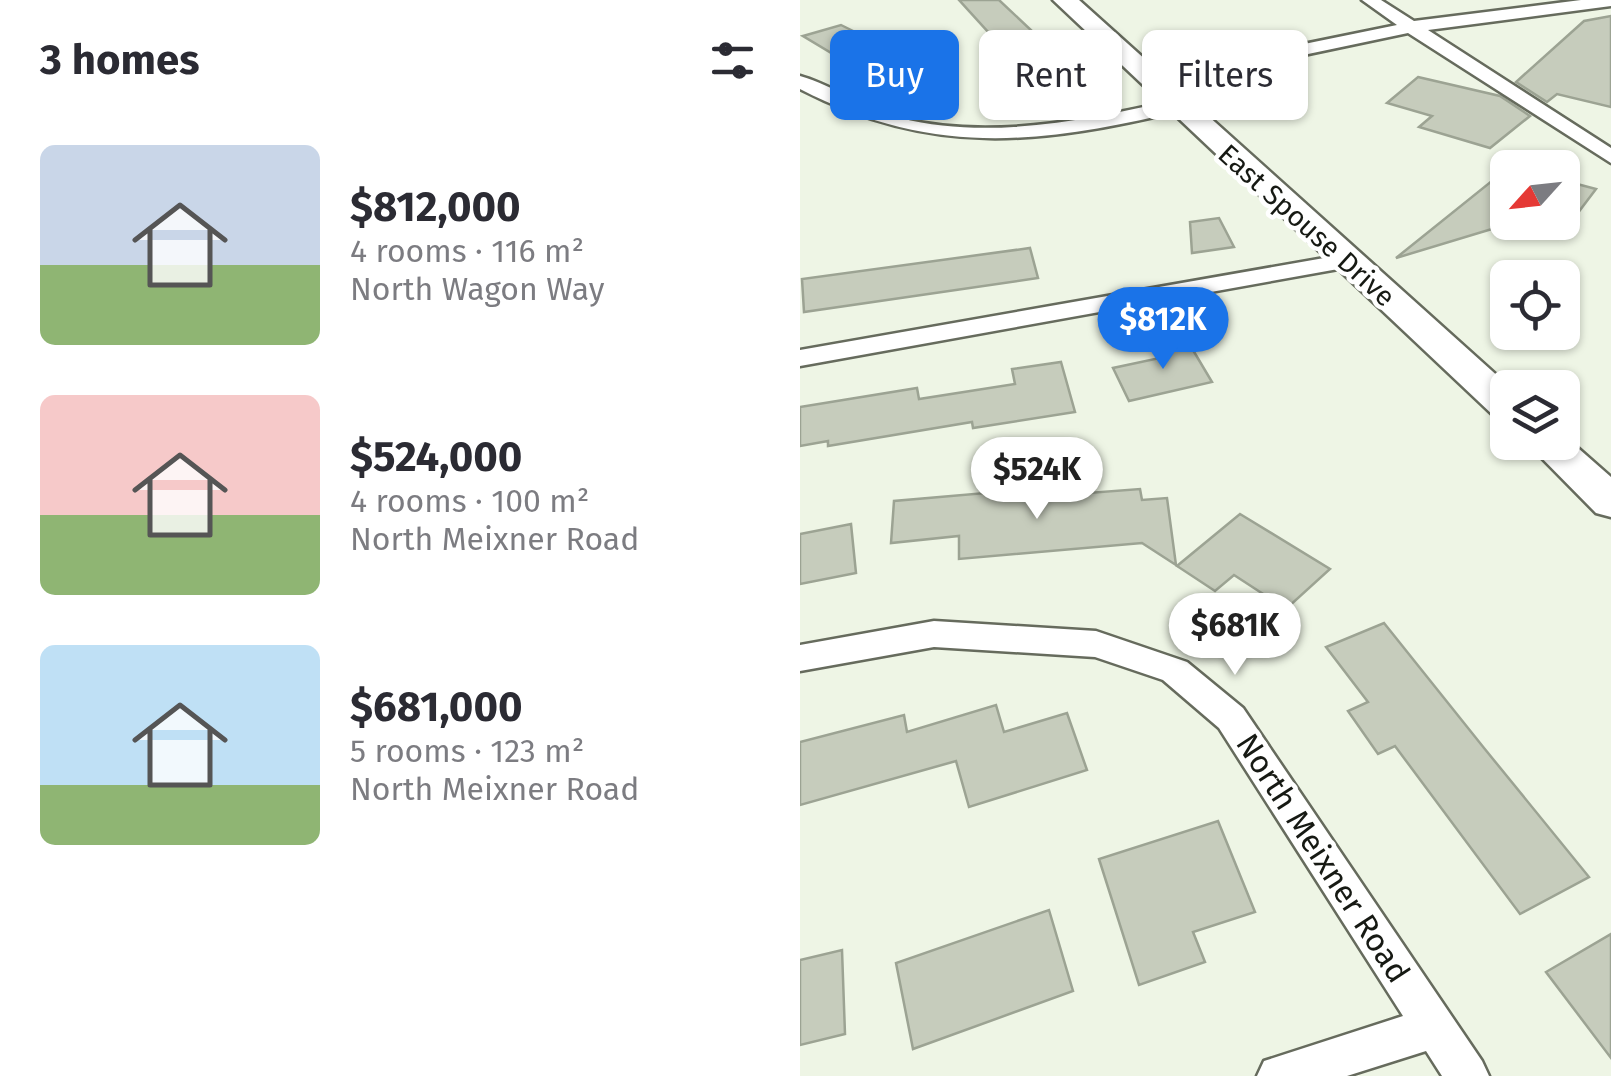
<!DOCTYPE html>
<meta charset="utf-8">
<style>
body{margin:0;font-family:"Fira Sans",sans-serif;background:#f2f2f3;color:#2b2b33;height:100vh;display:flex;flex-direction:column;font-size:38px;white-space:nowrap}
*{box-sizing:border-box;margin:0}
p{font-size:32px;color:#7c7c81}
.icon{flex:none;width:55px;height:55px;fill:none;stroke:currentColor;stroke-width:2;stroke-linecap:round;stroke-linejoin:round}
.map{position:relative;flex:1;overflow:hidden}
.sheet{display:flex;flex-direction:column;background:#fff;width:800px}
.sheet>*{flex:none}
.guide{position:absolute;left:30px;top:30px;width:630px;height:90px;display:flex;gap:20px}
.needle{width:65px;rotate:243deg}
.fabs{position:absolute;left:690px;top:150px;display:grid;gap:20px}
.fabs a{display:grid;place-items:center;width:90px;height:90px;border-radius:15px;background:#fff;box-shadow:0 2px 8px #0004;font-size:50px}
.price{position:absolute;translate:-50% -85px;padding:0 22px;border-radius:35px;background:#fff;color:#222;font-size:32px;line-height:65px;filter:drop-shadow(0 2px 5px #0008)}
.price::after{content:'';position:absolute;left:50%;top:60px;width:30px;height:22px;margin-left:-15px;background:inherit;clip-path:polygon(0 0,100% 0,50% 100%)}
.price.selected{background:#1a73e8;color:#fff}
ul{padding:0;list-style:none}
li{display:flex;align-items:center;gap:30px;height:250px;padding:0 40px}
li span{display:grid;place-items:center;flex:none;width:280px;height:200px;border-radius:15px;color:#555}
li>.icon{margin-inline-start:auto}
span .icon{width:120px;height:120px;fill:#fffc;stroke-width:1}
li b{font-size:42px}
h2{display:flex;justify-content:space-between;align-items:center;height:120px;padding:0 40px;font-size:42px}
.tag{padding:0 35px;border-radius:15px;background:#fff;box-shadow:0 2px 8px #0004;font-size:35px;line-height:90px}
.tag.selected{background:#1a73e8;color:#fff}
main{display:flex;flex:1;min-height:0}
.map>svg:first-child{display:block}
.building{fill:#c6ccbc;stroke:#9ca393;stroke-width:2.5}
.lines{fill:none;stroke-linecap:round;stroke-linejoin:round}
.street-casing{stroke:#666b5d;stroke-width:5}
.secondary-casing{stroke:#666b5d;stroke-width:5}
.street{fill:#fff;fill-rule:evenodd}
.secondary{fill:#fff;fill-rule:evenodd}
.labels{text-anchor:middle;stroke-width:9;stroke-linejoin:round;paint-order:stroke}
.far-street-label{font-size:28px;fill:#161913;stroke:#fff}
.street-label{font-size:32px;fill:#161913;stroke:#fff}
</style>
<main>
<section class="sheet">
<h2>3 homes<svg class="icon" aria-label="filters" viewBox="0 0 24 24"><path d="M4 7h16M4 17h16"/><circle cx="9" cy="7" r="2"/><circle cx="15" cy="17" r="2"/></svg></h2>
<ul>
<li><span style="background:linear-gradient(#c9d6e8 60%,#8fb573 0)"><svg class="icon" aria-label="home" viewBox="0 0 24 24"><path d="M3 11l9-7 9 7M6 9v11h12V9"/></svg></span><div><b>$812,000</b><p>4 rooms · 116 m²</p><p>North Wagon Way</p></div></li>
<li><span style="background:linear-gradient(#f6c9c9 60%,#8fb573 0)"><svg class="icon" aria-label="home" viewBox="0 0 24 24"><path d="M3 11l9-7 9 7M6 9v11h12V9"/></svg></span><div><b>$524,000</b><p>4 rooms · 100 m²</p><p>North Meixner Road</p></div></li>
<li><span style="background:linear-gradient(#bfe0f5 70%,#8fb573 0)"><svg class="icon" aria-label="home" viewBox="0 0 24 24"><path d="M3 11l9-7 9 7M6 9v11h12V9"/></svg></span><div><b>$681,000</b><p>5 rooms · 123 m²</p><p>North Meixner Road</p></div></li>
</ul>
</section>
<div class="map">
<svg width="811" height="1076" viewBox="0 0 811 1076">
<rect width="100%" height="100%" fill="#eef5e5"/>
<g class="building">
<path d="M159 0H199L284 80 246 89 224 65 220 67Z"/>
<path d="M811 16V107L757 94 747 102 716 82 784 21Z"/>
<path d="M41 25 126 67 83 84 3 36Z"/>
<path d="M618 77 700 96 730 116 690 148 619 127 632 116 587 103Z"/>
<path d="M708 168V222H715L596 258Z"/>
<path d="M762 180 796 189 768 226 755 222H762Z"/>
<path d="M419 218 434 247 392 253 390 222Z"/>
<path d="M230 248 238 278 4 312 2 279Z"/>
<path d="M387 340 412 382 329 401 313 368 360 358 353 347Z"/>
<path d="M261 362 275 412 173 428 172 422 28 446V441L0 446V407L117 388 119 399 215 384 212 369Z"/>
<path d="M340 489 342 500 367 498 376 565 342 543 159 559V536L91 543 94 501 208 491V499Z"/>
<path d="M440 514 530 569 486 609 434 575 415 591 377 566Z"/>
<path d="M51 524 56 573 0 584V534Z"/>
<path d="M584 623 684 748 789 877 720 914 595 746 578 754 548 711 568 702 526 647Z"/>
<path d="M196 705 204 732 267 713 287 770 169 807 156 761 0 805V742L104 715 107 732Z"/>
<path d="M418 821 455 912 393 932 405 962 339 985 299 859Z"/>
<path d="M249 910 273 991 113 1049 96 963Z"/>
<path d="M811 934V1058L746 972Z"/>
<path d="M42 950 45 1034 0 1045V960Z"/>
</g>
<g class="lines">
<defs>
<g id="street">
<path d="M562 0H581L614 21 781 0H811V6L628 30 811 148V163L608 33 352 87 343 81 352 75 597 25Z"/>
<path d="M0 76C35 86 64 109 100 118 192 141 287 119 377 100L387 106 384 110C243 144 133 158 0 89Z"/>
<path d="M547 254 555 256 558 261 555 266 0 366V350Z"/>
<path d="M134 621 296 631 387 662 443 708 682 1061 689 1076H642L626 1051 547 1076H457L464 1061 603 1016 419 728 363 680 295 657 134 647 0 671V645Z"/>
</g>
<g id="secondary">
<path d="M253 0H279L711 388H708V420L694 416Z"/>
<path d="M762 434 811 477V517L796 513 726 442H762Z"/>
</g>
</defs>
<use href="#street" class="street-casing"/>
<use href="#secondary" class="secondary-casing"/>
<use href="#street" class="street"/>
<use href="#secondary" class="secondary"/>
</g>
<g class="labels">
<g class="far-street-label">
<text transform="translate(507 225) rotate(42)" y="10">East Spouse Drive</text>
</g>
<g class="street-label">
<text transform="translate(523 858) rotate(57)" y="11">North Meixner Road</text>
</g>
</g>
</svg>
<div class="fabs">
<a><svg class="needle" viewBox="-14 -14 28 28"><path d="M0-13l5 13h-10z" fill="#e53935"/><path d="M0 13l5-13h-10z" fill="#7c7c81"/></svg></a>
<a><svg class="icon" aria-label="locate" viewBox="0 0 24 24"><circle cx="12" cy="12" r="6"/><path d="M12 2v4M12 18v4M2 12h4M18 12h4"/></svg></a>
<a><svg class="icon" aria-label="layers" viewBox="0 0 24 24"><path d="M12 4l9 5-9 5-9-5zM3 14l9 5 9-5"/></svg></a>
</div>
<b class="price selected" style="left:363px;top:372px">$812K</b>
<b class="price" style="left:237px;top:522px">$524K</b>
<b class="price" style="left:435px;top:678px">$681K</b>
<div class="guide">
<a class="tag selected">Buy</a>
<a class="tag">Rent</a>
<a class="tag">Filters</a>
</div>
</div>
</main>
